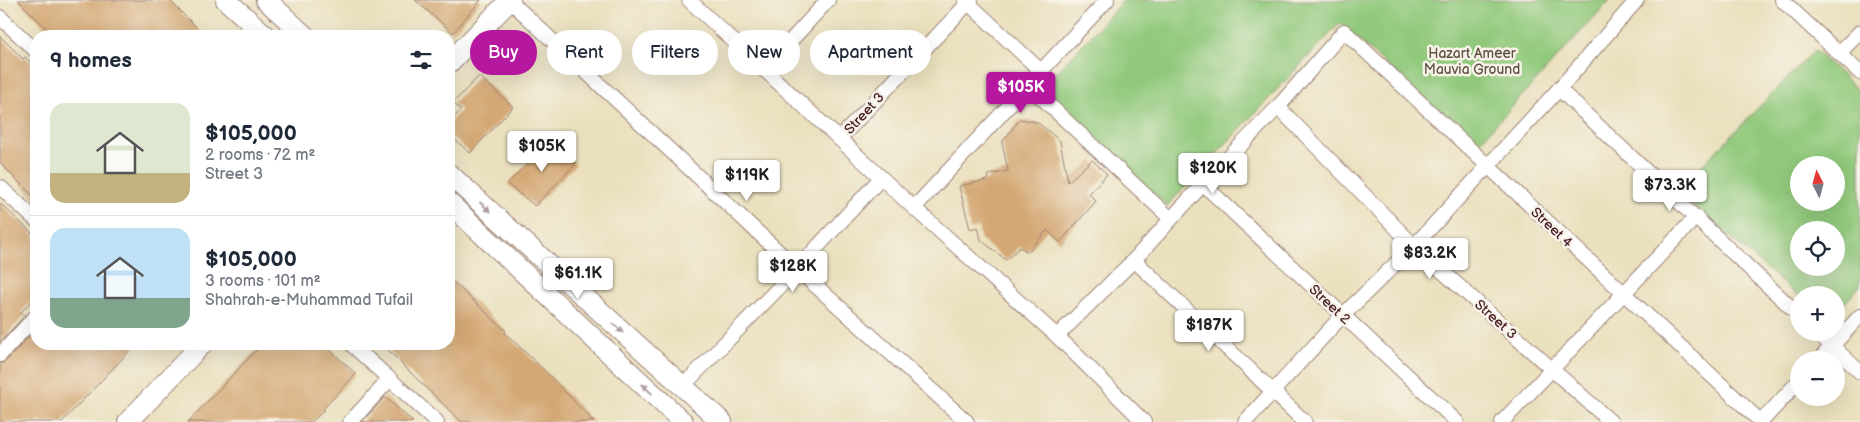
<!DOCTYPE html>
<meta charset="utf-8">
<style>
body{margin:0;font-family:"Balsamiq Sans",sans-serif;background:#f2f2f3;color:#1f2937;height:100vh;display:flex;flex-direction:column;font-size:19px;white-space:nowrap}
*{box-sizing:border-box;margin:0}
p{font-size:16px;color:#747a83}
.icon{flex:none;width:28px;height:28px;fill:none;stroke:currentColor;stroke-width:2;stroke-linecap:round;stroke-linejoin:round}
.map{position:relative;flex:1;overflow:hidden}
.panel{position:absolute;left:30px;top:30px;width:425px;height:320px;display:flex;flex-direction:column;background:#fff;border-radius:20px;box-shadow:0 5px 20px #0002}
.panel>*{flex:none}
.guide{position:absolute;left:470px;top:30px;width:475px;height:45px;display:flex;gap:10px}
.needle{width:32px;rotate:354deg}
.controls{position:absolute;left:1790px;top:156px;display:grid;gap:10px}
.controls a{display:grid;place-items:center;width:55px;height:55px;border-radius:50%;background:#fff;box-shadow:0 5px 20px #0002;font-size:25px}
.price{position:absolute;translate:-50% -42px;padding:0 11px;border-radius:5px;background:#fff;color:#222;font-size:16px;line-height:32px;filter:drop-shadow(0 1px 2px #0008)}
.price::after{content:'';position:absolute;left:50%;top:30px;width:15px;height:11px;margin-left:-8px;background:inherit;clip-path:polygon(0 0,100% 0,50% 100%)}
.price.on{background:#b5179e;color:#fff}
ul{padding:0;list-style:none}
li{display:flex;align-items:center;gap:15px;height:125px;padding:0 20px}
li+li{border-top:1px solid #e0e1e3}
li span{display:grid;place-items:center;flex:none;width:140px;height:100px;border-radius:15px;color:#555}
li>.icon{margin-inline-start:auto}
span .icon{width:60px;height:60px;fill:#fffc;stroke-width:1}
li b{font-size:21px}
h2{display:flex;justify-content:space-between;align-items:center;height:60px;padding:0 20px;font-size:21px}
.tag{padding:0 18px;border-radius:22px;background:#fff;box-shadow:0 5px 20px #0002;font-size:18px;line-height:45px}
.tag.on{background:#b5179e;color:#fff}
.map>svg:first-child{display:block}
.green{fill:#91c97c;stroke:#6e7454;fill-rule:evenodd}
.building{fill:#d4a875}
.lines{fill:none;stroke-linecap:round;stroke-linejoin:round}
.street-casing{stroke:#9a8074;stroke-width:16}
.secondary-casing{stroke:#9a8074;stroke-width:22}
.street{stroke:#fff;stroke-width:14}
.secondary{stroke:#fff;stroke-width:20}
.oneway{fill:#ae9aa0}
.labels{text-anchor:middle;stroke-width:5;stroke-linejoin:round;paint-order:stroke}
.park-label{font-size:14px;fill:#5f5243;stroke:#f7f3e8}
.street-label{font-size:14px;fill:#4a1f2b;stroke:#f7f3e8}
</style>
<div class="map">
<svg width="1860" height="422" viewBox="0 0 1860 422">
<rect width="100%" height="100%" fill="#f7f3e8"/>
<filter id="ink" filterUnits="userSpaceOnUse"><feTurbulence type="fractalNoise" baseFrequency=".02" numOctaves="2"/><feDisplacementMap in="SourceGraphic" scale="10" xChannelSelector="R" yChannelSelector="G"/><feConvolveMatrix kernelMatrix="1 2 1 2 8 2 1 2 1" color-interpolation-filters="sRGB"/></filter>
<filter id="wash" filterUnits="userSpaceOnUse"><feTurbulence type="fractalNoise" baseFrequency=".0096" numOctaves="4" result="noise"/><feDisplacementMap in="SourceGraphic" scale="20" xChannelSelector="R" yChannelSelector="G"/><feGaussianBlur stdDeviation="1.12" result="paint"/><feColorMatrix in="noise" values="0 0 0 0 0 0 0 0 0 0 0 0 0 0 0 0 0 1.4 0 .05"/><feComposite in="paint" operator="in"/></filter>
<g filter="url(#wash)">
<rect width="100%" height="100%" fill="#eae0be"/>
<g class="green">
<path d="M1124 0H1610L1476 146 1340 23 1167 206 1042 88Z"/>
<path d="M1815 50 1860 92V286L1836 313V295H1799V297L1677 191ZM1799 165H1836V202H1799ZM1799 230H1836V268H1799Z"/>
</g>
<g id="blocks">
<g class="building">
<path d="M18 0H169L205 36H54Z"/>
<path d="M415 0H481L453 33Z"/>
<path d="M0 36 23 59 25 57 36 68V199L0 163Z"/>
<path d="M479 76 513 107 470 153 451 136 450 122 461 110 453 103Z"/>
<path d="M1020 119 1037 122 1060 141 1068 182 1092 160 1107 174 1089 194 1096 201 1060 242 1047 230 1028 252 1020 247 1006 260 981 240 978 227 970 229 959 186 988 180 989 175 1008 171 1002 142Z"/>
<path d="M551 140 576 164 535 206 507 184Z"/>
<path d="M0 203 36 237V296L21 312 25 315 0 342Z"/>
<path d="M449 278 506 331 505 333 545 371 594 422H462L416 378 382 344H449Z"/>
<path d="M36 329V344H136L62 422H0V364L6 361Z"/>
<path d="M262 344H324L356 374 323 409 324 410 312 422H188Z"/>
<path d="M385 397 413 422H362Z"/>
</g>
</g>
</g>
<g filter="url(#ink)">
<use href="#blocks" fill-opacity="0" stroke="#9a8074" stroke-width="1"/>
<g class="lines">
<defs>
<g id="street">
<path d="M509 0 797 269 967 422"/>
<path d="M689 0 914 208 1057 336 1144 422"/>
<path d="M965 0 1042 72"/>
<path d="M1782 0 1860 73"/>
<path d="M0 17 36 51"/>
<path d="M1839 53 1860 32"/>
<path d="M764 70 828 0"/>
<path d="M1029 86 1171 219"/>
<path d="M1559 89 1799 315"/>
<path d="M1278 107 1414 246 1611 422"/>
<path d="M839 139 971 0"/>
<path d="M1203 184 1457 422"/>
<path d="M0 187 36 220"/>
<path d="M914 208 1107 0"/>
<path d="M1134 260 1305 422"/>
<path d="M1817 332 1860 372"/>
<path d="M1057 336 1134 260 1203 184 1278 107 1344 31 1761 422"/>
<path d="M351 344 437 422"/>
<path d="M0 355 36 316"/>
<path d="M1819 360 1860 316"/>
<path d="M683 386 797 269 881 178"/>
<path d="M350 422 390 379"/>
<path d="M1245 422 1342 316 1414 246 1559 89 1637 0"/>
<path d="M1502 422 1696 217"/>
<path d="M1761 422 1799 381"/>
</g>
<g id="secondary">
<path d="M226 0 266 36"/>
<path d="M266 0 305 36"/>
<path d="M449 63 510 0"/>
<path d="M449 174 722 422"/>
<path d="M449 203 683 422"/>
<path d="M128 422 202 344"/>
</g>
</defs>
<use href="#street" class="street-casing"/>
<use href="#secondary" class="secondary-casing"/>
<use href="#street" class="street"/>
<use href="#secondary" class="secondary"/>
</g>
<defs><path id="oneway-solid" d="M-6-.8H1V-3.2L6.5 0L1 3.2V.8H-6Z" transform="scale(1.25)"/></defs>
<g class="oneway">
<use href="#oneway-solid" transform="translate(485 207) rotate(42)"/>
<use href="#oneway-solid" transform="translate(618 328) rotate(42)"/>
<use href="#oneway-solid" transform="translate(647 389) rotate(-137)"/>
</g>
</g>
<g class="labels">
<g class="park-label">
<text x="1472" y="58">Hazart Ameer<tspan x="1472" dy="16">Mauvia Ground</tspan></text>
</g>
<g class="street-label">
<text transform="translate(864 113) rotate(-47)" y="5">Street 3</text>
<text transform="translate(1552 227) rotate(43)" y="5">Street 4</text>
<text transform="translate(1330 304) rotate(43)" y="5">Street 2</text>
<text transform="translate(1496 319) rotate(42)" y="5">Street 3</text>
</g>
</g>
</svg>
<div class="controls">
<a><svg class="needle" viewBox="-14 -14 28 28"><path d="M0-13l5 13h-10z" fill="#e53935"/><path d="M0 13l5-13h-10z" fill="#747a83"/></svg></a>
<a><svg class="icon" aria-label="locate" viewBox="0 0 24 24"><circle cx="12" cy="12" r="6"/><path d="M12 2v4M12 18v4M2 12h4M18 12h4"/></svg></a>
<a>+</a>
<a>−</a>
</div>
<b class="price on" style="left:1021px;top:114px">$105K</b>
<b class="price" style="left:542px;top:173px">$105K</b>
<b class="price" style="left:1213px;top:195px">$120K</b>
<b class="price" style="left:747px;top:202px">$119K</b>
<b class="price" style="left:1670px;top:212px">$73.3K</b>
<b class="price" style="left:1430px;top:280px">$83.2K</b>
<b class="price" style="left:793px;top:293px">$128K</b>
<b class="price" style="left:578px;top:300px">$61.1K</b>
<b class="price" style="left:1209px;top:352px">$187K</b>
<div class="guide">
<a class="tag on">Buy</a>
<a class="tag">Rent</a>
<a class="tag">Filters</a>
<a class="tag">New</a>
<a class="tag">Apartment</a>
</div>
<section class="panel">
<h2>9 homes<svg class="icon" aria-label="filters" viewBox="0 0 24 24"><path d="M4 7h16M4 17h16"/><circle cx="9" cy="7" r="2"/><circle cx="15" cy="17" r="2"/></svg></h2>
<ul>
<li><span style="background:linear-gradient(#dfe7d0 70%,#c2b280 0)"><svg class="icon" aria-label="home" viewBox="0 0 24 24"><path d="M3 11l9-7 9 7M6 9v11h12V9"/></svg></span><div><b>$105,000</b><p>2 rooms · 72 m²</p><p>Street 3</p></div></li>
<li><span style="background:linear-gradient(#bfe0f5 70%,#7fa58c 0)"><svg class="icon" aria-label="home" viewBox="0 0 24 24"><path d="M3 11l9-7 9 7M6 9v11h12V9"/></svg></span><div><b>$105,000</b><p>3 rooms · 101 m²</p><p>Shahrah-e-Muhammad Tufail</p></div></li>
</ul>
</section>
</div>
